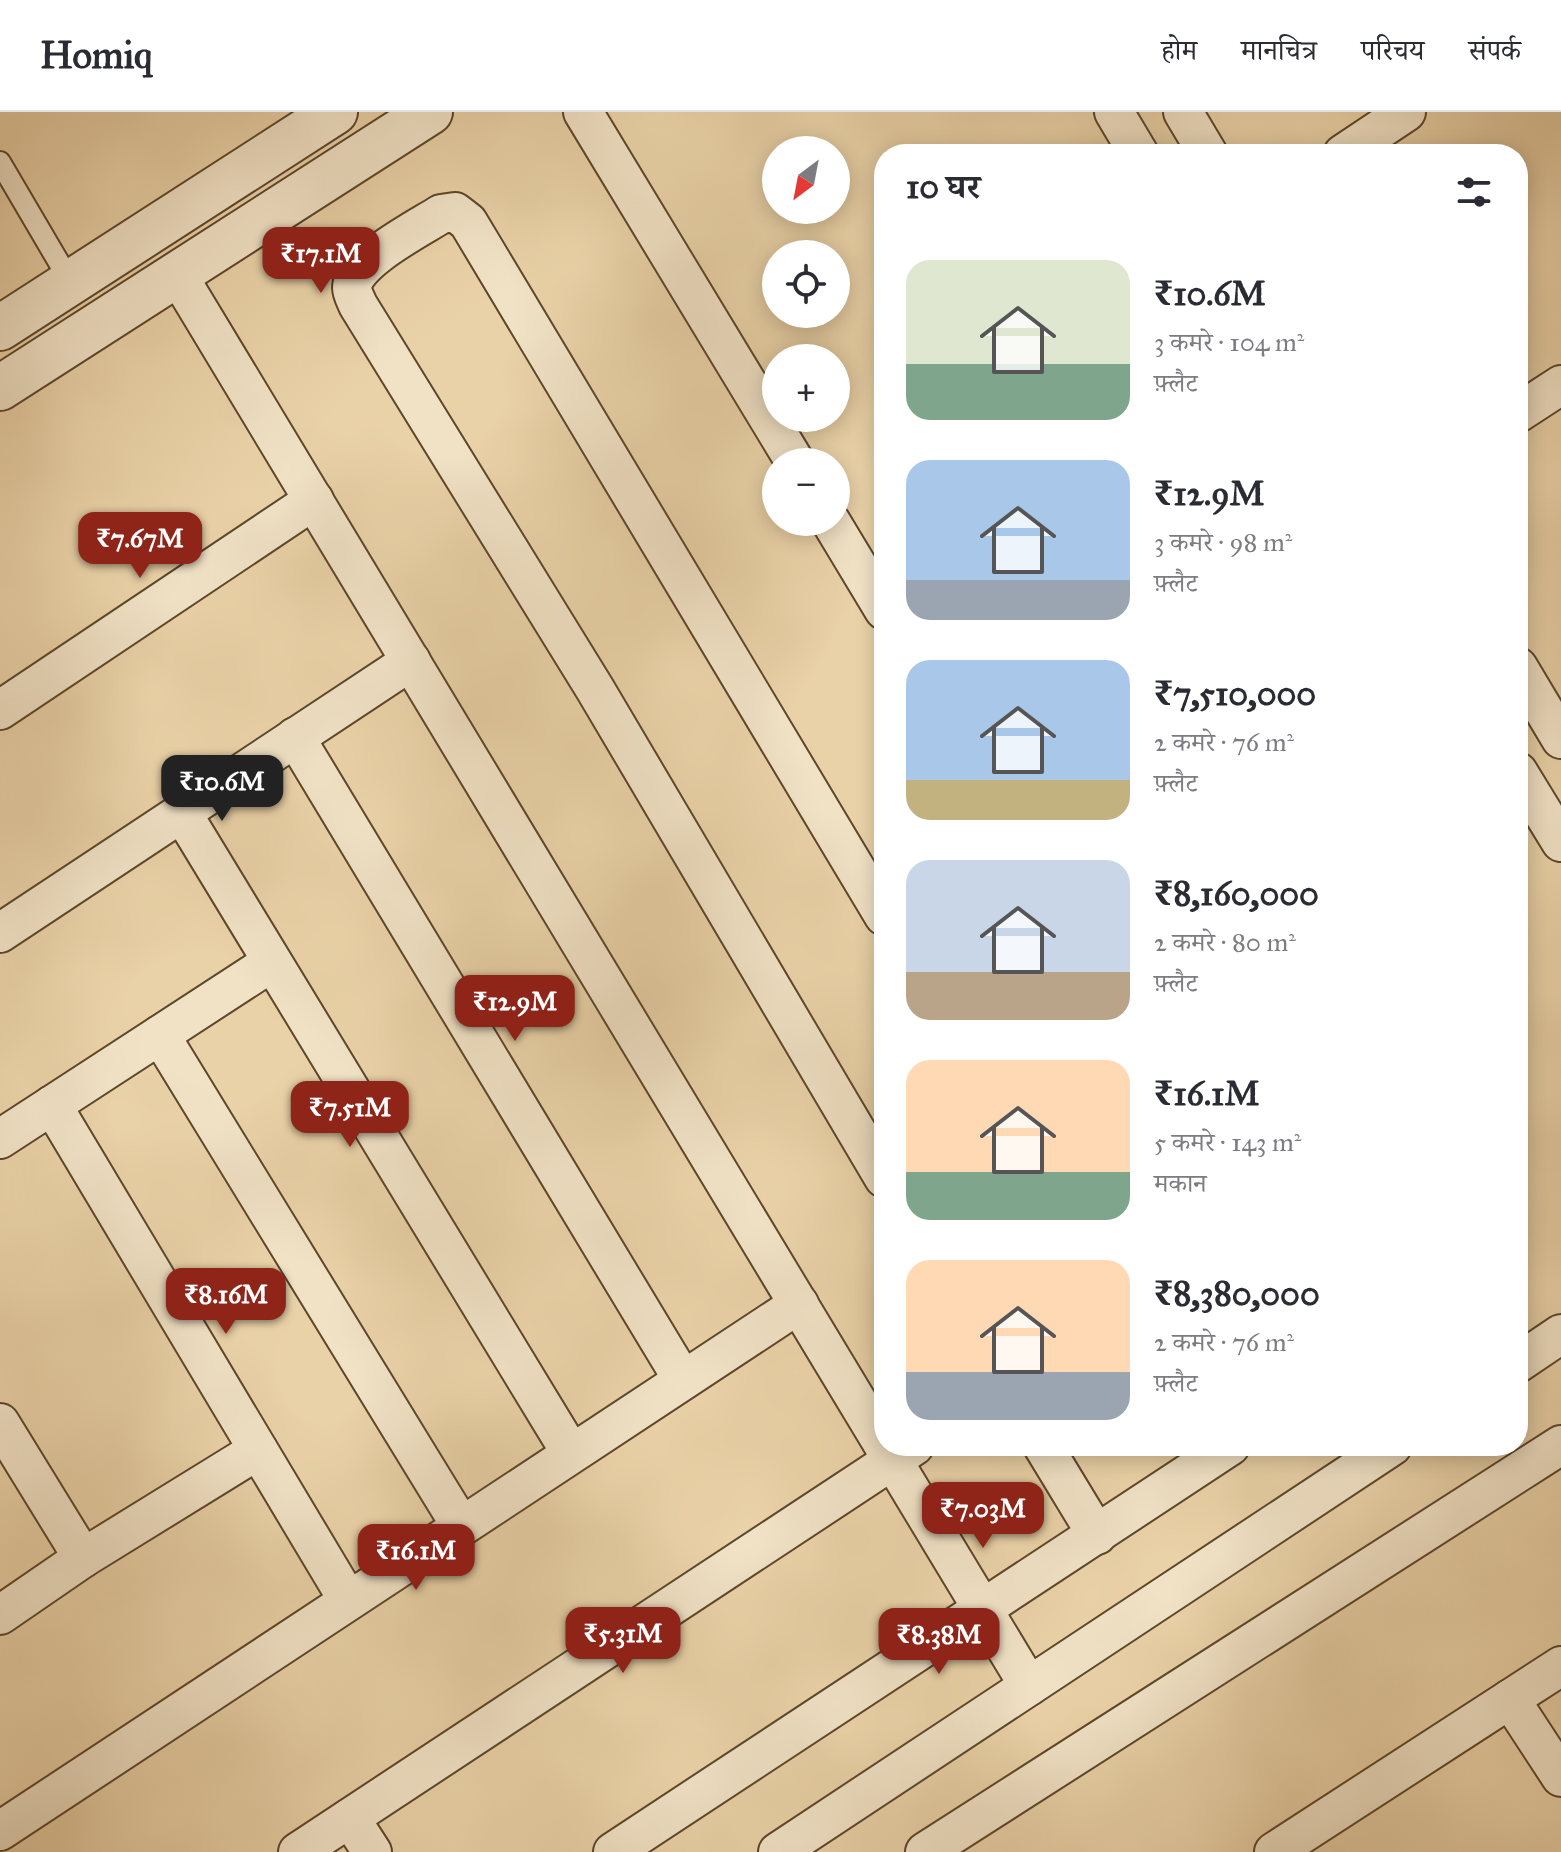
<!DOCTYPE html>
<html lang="hi">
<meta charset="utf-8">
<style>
body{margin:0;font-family:"IM FELL Great Primer","Noto Serif Devanagari",serif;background:#f7f7f7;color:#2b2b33;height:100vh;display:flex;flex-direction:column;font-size:30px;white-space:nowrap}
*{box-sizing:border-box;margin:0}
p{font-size:26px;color:#7c7c81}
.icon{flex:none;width:44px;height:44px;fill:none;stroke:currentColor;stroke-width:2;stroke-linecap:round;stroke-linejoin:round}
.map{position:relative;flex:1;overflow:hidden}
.sheet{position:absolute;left:874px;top:32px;width:654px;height:1312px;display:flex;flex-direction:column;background:#fff;border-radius:32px;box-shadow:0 4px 20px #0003}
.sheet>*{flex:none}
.needle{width:52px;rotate:212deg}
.tools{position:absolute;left:762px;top:24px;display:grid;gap:16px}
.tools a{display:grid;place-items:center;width:88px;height:88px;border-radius:50%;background:#fff;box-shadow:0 4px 20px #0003;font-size:40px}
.price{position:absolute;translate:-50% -68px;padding:0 18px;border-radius:16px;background:#8f2418;color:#fff;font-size:26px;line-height:52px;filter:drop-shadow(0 2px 4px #0008)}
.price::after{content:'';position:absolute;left:50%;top:48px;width:24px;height:18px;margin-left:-12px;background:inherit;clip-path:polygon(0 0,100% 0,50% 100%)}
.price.current{background:#222;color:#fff}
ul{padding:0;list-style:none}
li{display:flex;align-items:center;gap:24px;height:200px;padding:0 32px}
li span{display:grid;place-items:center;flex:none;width:224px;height:160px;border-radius:24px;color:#555}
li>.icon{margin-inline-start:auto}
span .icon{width:96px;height:96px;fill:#fffc;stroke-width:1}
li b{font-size:34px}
h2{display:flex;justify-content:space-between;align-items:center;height:96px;padding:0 32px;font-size:34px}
header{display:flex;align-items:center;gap:48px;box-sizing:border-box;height:112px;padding:0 40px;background:#fff;border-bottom:2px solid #e1e1e2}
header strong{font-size:38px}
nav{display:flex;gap:44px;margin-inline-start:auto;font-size:28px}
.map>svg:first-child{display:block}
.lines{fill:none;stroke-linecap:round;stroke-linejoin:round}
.service-casing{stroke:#5d462a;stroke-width:24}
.minor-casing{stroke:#5d462a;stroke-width:42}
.tertiary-casing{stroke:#5d462a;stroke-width:48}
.service{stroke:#f1e2c6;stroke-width:20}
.minor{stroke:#f1e2c6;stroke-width:38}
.tertiary{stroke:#f1e2c6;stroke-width:44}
</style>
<header>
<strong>Homiq</strong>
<nav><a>होम</a><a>मानचित्र</a><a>परिचय</a><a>संपर्क</a></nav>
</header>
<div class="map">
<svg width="1561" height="1740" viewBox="0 0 1561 1740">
<rect width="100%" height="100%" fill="#ead2a8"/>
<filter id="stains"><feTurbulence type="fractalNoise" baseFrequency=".0025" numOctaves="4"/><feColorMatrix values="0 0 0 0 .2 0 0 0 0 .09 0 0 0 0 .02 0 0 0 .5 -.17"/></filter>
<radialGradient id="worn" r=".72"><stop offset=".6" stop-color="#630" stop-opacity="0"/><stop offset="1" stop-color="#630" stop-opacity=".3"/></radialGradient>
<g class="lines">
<defs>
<path id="service" d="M0 50 71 171"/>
<g id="minor">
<path d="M583 0 795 350"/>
<path d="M1114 0 1139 42"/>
<path d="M1183 0 1208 42"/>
<path d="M1343 42 1406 0"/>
<path d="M177 162 884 1334"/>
<path d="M1518 301 1561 273"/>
<path d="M831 410 884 498"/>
<path d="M1518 555 1561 627"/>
<path d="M0 598 314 388"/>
<path d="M295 625 683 1268"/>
<path d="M1518 660 1561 730"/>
<path d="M182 701 571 1341"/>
<path d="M884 804 468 110 455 100 441 102C421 115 352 150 352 176 352 181 356 188 358 193L595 577 884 1066"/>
<path d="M0 821 411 549"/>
<path d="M160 923 461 1414"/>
<path d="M52 993 348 1488"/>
<path d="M0 1027 272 850"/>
<path d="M1518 1251 1561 1222"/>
<path d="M0 1311 83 1446"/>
<path d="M884 1334 1029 1574"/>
<path d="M1043 1334 1097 1423"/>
<path d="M0 1503 83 1446 258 1338"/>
<path d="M1510 1587 1561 1665"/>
<path d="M350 1706 372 1740"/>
<path d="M0 1719 799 1192"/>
<path d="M298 1740 914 1334"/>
<path d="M613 1740 1230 1334"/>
<path d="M778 1740 1392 1334"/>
<path d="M925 1740 1561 1333"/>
<path d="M1274 1740 1561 1554"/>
</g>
<g id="tertiary">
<path d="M0 216 335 0"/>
<path d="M0 276 430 0"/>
</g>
</defs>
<use href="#service" class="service-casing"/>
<use href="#minor" class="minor-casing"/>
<use href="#tertiary" class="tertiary-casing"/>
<use href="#service" class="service"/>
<use href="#minor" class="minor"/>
<use href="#tertiary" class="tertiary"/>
</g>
<rect width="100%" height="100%" filter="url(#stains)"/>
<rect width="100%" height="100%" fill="url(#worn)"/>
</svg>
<div class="tools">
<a><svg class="needle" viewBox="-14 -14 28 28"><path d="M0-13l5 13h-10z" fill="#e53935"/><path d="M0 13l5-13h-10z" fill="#7c7c81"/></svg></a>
<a><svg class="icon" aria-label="locate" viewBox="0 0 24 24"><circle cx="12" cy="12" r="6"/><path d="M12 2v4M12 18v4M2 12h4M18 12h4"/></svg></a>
<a>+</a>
<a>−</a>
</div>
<b class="price" style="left:321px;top:183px">₹17.1M</b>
<b class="price" style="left:140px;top:468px">₹7.67M</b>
<b class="price current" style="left:222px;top:711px">₹10.6M</b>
<b class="price" style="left:515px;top:931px">₹12.9M</b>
<b class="price" style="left:350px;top:1037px">₹7.51M</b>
<b class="price" style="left:226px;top:1224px">₹8.16M</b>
<b class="price" style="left:983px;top:1438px">₹7.03M</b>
<b class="price" style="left:416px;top:1480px">₹16.1M</b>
<b class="price" style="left:623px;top:1563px">₹5.31M</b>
<b class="price" style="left:939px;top:1564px">₹8.38M</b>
<section class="sheet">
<h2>10 घर<svg class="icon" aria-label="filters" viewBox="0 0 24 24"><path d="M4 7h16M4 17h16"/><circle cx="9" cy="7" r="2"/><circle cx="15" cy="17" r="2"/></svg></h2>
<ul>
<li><span style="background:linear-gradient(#dfe7d0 65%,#7fa58c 0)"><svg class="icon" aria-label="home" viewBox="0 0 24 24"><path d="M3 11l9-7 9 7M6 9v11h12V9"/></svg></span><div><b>₹10.6M</b><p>3 कमरे · 104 m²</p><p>फ़्लैट</p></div></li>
<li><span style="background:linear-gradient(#a9c7e8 75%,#9aa5b1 0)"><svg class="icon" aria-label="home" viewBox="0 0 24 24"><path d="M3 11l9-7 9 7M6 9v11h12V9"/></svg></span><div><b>₹12.9M</b><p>3 कमरे · 98 m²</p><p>फ़्लैट</p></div></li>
<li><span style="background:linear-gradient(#a9c7e8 75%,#c2b280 0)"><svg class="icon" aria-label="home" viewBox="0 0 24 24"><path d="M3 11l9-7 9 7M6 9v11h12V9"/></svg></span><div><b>₹7,510,000</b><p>2 कमरे · 76 m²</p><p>फ़्लैट</p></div></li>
<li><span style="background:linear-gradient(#c9d6e8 70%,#b9a48a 0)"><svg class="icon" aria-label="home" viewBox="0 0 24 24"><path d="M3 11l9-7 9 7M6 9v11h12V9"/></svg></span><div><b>₹8,160,000</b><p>2 कमरे · 80 m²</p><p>फ़्लैट</p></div></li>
<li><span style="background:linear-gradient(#ffd9b3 70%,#7fa58c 0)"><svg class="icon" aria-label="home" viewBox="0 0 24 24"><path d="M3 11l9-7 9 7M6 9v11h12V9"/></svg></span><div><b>₹16.1M</b><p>5 कमरे · 143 m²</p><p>मकान</p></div></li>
<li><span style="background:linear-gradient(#ffd9b3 70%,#9aa5b1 0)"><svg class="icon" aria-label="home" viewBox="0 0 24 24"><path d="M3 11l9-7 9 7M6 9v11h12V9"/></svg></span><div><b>₹8,380,000</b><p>2 कमरे · 76 m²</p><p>फ़्लैट</p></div></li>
</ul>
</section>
</div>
